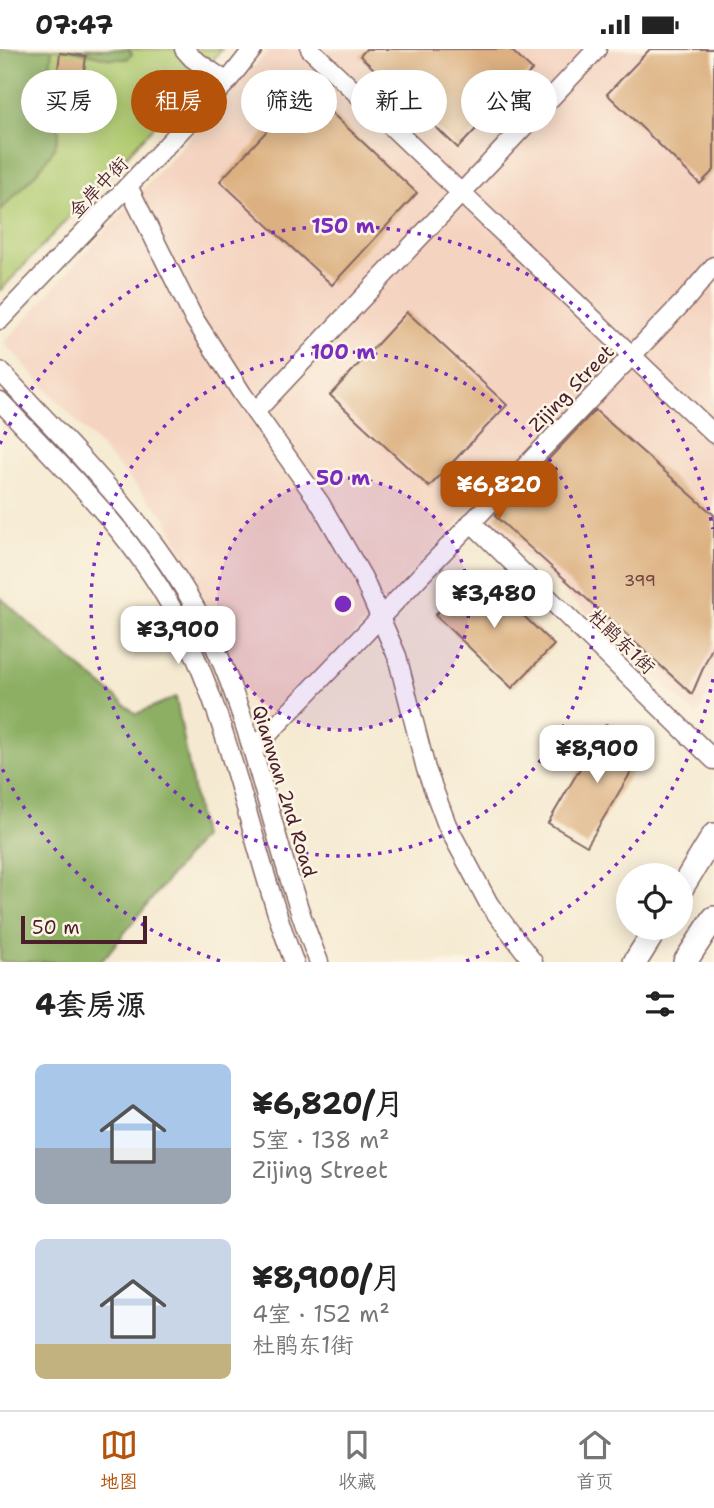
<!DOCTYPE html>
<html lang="zh">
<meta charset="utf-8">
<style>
body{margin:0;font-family:"Shantell Sans","LXGW WenKai TC",sans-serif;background:#f2f2f2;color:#222;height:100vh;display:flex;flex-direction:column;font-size:26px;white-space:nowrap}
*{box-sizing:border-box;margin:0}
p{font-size:23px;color:#767676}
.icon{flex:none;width:38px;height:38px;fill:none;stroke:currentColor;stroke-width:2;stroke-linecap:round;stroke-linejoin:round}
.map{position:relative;height:913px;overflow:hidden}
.sheet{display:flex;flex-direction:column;background:#fff;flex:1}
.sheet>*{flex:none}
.banner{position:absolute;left:21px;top:21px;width:672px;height:63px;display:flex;gap:14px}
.buttons{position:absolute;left:616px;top:814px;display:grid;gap:14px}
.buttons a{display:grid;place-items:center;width:77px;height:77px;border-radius:50%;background:#fff;box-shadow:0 4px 18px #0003;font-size:35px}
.scale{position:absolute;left:21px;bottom:18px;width:126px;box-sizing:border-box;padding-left:7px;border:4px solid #4a1f2b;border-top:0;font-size:19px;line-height:24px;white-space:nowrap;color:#4a1f2b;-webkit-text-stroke:5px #fcf5e5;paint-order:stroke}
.price{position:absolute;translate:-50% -60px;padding:0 16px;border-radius:14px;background:#fff;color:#222;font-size:23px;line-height:46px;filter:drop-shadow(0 2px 4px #0008)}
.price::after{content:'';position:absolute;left:50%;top:42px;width:21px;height:16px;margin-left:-10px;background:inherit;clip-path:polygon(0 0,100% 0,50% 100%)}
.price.on{background:#b45309;color:#fff}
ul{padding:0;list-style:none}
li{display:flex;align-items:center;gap:21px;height:175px;padding:0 35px}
li span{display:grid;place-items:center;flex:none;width:196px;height:140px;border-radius:10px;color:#555}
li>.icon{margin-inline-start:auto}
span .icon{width:84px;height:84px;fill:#fffc;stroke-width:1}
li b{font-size:30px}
h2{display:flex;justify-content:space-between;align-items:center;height:84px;padding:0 35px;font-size:30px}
.chip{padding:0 24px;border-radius:32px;background:#fff;box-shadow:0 4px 18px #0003;font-size:24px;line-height:63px}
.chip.on{background:#b45309;color:#fff}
.status{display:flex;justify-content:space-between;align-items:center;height:49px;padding:0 35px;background:#fff;direction:ltr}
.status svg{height:19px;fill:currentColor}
.dock{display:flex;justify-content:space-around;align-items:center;height:98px;border-top:2px solid #e0e0e0;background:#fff;font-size:19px;color:#767676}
.dock a{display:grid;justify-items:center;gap:4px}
.dock .on{color:#b45309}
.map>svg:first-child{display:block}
.built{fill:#f4d3c0}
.green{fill:#b0cb71;stroke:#7d754e;stroke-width:2}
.forest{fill:#8caf63;stroke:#6b6747;stroke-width:2}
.building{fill:#dcb080}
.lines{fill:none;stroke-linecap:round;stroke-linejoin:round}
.minor-casing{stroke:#866665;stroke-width:21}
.major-casing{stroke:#866665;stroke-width:26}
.minor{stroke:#fff;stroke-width:18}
.major{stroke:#fff;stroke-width:23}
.ring{fill:none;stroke:#7b2cbf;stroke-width:3.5;stroke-dasharray:3.5 7}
.labels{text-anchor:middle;stroke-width:5;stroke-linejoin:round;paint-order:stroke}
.number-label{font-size:16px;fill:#6e4340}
.street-label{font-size:19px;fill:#4a1f2b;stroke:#fcf5e5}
.centre{fill:#7b2cbf;stroke:#fcf5e5;stroke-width:3.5}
.ring-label{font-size:21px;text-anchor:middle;font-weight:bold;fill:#7b2cbf;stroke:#fcf5e5;stroke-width:5;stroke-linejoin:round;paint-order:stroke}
</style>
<div class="status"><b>07:47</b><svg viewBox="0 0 49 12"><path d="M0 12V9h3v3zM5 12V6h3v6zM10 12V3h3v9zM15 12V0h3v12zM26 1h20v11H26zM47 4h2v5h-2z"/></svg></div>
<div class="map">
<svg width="714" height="913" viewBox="0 0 714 913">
<rect width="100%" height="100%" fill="#fcf5e5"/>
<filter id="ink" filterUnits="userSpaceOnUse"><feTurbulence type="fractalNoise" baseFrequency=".0143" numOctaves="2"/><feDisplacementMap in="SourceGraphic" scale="14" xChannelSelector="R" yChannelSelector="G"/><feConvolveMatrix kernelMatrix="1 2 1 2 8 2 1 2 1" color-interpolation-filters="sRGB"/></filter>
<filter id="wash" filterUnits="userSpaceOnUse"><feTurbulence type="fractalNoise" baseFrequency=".00686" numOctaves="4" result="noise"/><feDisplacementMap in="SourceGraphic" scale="28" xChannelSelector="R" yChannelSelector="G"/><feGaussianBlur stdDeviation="1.57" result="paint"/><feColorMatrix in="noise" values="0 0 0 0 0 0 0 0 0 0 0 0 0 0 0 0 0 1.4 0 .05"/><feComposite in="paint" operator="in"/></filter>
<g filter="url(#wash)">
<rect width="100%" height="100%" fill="#f5ead1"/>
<path class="built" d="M270 0H714V633L697 667 474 458 263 681 166 469 4 294Z"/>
<path class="green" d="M0 0H222L189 40 0 242Z"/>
<g class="forest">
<path d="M0 0H52L44 73 51 75 59 81C59 107 17 143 0 162Z"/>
<path d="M71 0H128L132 5 127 10H111Z"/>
<path d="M0 548 44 588 136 665 176 648 202 788 101 913H0Z"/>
</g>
<g id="blocks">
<g class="building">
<path d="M366 0H510L532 21 458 99 360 7Z"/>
<path d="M650 0H714V121L700 135 607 45Z"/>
<path d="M60 4 86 7 79 64 53 61Z"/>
<path d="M306 40 417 144 332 236 220 132Z"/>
<path d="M407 263 507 356 429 438 330 346Z"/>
<path d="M595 361 714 466V594L692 645 495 467Z"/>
<path d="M477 522 554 596 512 639 435 566Z"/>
<path d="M606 675 646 698 587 797 548 774Z"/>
</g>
</g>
</g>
<g filter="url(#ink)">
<use href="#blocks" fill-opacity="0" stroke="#866665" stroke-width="2"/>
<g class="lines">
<defs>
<g id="minor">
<path d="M184 0 192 9 227 33"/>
<path d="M310 0 714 385"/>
<path d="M128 137 193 268 243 346 320 454 363 529 397 607 426 720 447 776 489 855 533 913"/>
<path d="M0 271 227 33 253 0"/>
<path d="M0 322C78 405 163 486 212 591 260 695 275 808 319 913"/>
<path d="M0 352C61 417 129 481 173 561 232 671 250 797 294 913"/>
<path d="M255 363 597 0"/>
<path d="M471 473 714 711"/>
<path d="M253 701 687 249 714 217"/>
</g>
<g id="major">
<path d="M681 840 714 786"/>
<path d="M635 913 657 878"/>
<path d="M685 913 714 869"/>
</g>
</defs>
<use href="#minor" class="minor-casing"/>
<use href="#major" class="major-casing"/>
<use href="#minor" class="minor"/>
<use href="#major" class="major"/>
</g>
</g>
<circle cx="343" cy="555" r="126" fill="#7b2cbf" fill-opacity=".12"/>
<g class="ring">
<circle cx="343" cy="555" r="126"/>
<circle cx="343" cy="555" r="252"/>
<path d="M713 630A378 378 0 0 1 466 912M220 912A378 378 0 0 1 0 715M0 395A378 378 0 0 1 713 480"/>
</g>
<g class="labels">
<g class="number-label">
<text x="640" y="537">399</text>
</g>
<g class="street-label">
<text transform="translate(98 138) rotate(-46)" y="7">金岸中街</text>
<text transform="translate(571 339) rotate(-46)" y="7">Zijing Street</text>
<text transform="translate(622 592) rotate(44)" y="7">杜鹃东1街</text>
<text transform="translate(285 742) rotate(73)" y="7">Qianwan 2nd Road</text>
</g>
</g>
<circle cx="343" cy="555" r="10" class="centre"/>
<g class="ring-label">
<text x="343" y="184">150 m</text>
<text x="343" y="310">100 m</text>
<text x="343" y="436">50 m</text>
</g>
</svg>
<div class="buttons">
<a><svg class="icon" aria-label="locate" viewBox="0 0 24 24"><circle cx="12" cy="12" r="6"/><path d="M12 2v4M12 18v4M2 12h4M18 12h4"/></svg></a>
</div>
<div class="scale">50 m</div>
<b class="price on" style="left:499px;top:472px">¥6,820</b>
<b class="price" style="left:494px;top:581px">¥3,480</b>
<b class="price" style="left:178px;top:617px">¥3,900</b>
<b class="price" style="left:597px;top:736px">¥8,900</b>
<div class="banner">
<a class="chip">买房</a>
<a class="chip on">租房</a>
<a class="chip">筛选</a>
<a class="chip">新上</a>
<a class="chip">公寓</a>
</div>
</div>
<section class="sheet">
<h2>4套房源<svg class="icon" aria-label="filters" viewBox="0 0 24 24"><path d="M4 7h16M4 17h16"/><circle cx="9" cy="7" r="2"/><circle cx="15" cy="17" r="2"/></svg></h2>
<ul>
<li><span style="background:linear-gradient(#a9c7e8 60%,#9aa5b1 0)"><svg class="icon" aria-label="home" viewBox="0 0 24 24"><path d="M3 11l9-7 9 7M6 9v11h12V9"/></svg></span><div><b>¥6,820/月</b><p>5室 · 138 m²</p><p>Zijing Street</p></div></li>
<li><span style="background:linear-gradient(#c9d6e8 75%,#c2b280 0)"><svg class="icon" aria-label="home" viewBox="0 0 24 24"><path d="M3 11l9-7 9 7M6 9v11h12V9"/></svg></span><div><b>¥8,900/月</b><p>4室 · 152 m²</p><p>杜鹃东1街</p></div></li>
</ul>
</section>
<nav class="dock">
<a class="on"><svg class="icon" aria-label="map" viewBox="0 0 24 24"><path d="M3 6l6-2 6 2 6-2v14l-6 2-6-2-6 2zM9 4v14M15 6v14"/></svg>地图</a>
<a><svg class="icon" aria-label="saved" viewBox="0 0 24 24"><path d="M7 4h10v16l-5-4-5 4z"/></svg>收藏</a>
<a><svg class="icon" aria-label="home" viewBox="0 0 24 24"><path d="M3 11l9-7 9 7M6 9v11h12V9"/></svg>首页</a>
</nav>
